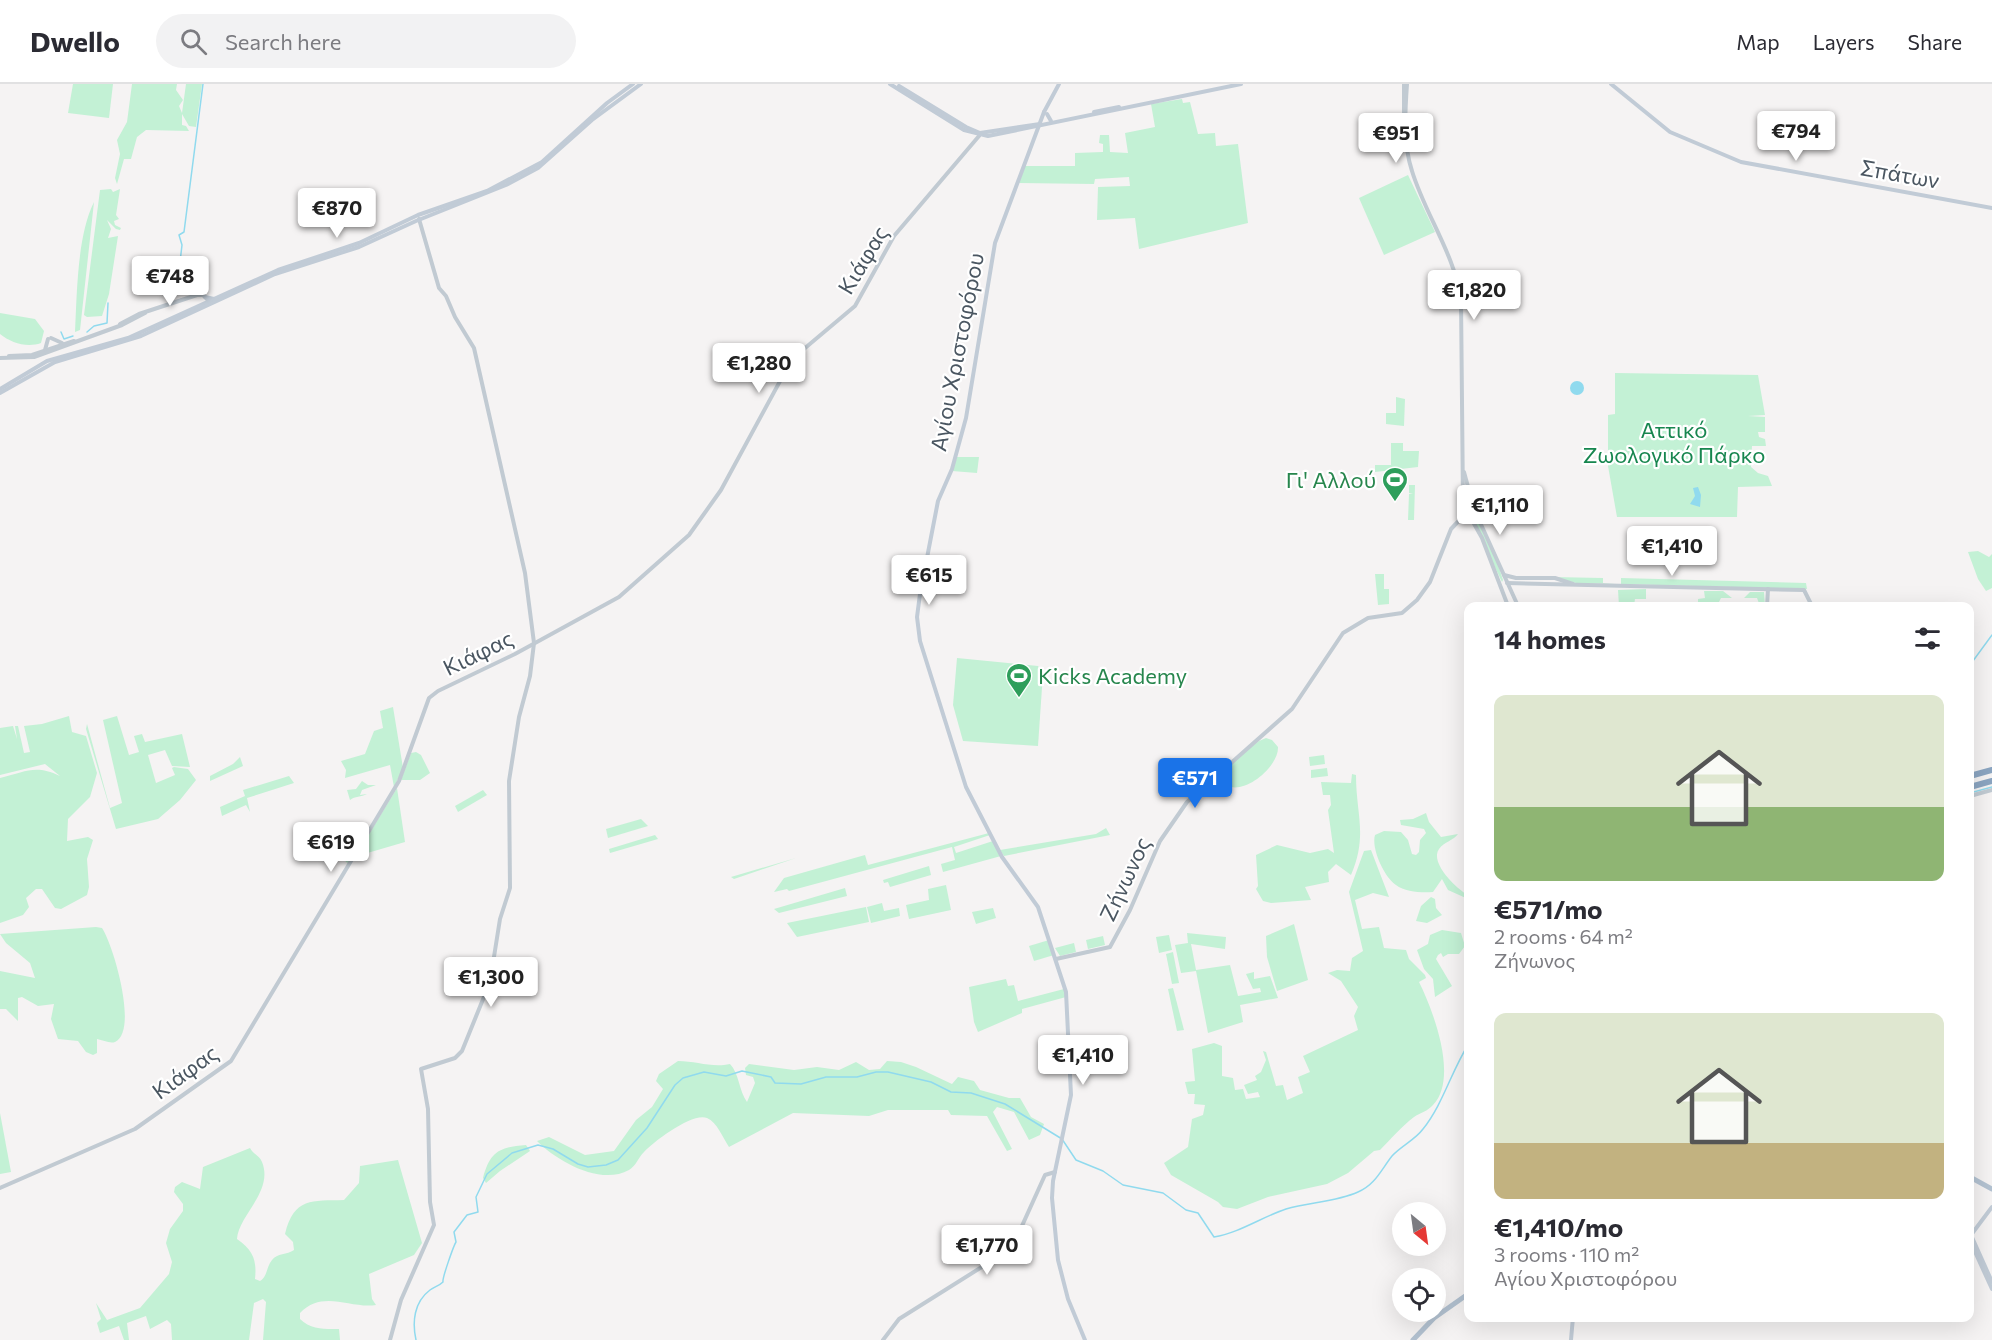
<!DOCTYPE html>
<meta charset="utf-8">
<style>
body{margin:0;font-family:Commissioner,sans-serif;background:#f2f2f3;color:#2b2b33;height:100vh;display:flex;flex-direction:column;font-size:22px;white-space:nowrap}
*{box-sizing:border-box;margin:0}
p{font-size:20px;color:#7c7c81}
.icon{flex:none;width:33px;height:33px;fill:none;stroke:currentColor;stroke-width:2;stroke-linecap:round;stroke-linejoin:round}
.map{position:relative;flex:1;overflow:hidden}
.side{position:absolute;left:1464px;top:518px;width:510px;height:720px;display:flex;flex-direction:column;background:#fff;border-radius:12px;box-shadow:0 6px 24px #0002}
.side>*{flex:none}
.needle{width:39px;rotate:151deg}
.fabs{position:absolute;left:1392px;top:1118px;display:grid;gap:12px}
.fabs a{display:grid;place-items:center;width:54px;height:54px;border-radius:50%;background:#fff;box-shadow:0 6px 24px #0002;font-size:30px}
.price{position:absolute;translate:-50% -51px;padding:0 14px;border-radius:6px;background:#fff;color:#222;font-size:20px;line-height:39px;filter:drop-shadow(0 2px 3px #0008)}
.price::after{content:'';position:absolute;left:50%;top:36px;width:18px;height:14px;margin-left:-9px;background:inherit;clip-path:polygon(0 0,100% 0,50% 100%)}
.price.selected{background:#1a73e8;color:#fff}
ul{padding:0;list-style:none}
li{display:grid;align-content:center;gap:12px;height:318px;padding:0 30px}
li span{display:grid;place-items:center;height:186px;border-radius:12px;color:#555}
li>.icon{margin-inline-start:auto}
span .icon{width:108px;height:108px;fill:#fffc;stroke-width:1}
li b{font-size:26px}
h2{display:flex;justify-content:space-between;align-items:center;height:72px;padding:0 30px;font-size:26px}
header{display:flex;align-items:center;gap:36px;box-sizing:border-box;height:84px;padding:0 30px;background:#fff;border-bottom:2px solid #e1e1e2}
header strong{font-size:28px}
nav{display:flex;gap:33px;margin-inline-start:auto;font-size:21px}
.search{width:420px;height:54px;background:#f2f2f3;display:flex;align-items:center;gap:15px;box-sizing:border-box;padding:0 21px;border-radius:33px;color:#7c7c81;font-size:22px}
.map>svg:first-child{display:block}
.green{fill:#c3f1d5}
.water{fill:#90daee}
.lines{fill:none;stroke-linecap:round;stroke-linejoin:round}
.stream{stroke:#90daee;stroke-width:1.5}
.tertiary{stroke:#c1cad2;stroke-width:4}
.secondary{stroke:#c1cbd6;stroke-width:4}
.primary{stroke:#b3c2d1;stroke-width:5}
.motorway{stroke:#8ba5c1;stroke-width:6}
.labels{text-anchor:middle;stroke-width:4.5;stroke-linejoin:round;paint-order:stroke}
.street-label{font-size:22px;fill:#4a5661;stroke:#fff}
.park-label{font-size:22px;fill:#17864f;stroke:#fff}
.leisure-label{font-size:22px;fill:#27864d;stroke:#fff;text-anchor:end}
</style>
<header>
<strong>Dwello</strong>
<div class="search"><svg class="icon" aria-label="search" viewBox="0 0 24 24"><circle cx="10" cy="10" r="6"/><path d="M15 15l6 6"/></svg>Search here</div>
<nav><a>Map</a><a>Layers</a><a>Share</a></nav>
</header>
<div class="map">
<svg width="1992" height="1256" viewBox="0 0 1992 1256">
<rect width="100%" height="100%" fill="#f5f3f3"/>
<g class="green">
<path d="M73 0H113L109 34 68 29Z"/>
<path d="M132 0H177L176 6 183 16 179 22 182 29 186 0H202L196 43 189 42 182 30V41L186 42 189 47 146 46 137 53 131 75H124L117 100 115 94 120 70 117 56 127 38Z"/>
<path d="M1182 15 1183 19 1190 18 1198 50 1215 49 1216 62 1238 60 1248 139 1139 165 1135 134 1097 136 1098 103 1130 102 1129 93 1095 95 1094 100 1019 99 1025 82H1075V69L1103 68V60L1099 59 1100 51H1109L1110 68 1128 69 1125 49 1155 43 1151 20Z"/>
<path d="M1408 91 1435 148 1384 171 1359 114Z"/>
<path d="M111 105 113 108 120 105 116 131 119 135 114 137 115 141 121 144 120 146 116 145 107 136 111 145 108 154 118 152 109 210 102 232 87 233 84 231 100 106Z"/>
<path d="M94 118 80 246 75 248C77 210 77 152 94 118Z"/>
<path d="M0 229 35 235 44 247 41 259C27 264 11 259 0 250Z"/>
<path d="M1615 289 1758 291 1765 331 1748 332 1765 333V348H1758L1759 353 1765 355 1766 362H1752L1751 383 1758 389 1768 392 1772 402 1738 403 1737 433H1617L1608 382V331L1615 330Z"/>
<path d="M1396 313 1405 315 1404 342 1386 340V329H1396Z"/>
<path d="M1391 359H1403V367H1419L1418 383 1375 388V381H1391Z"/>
<path d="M957 373H979L977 389 952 387Z"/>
<path d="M1409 401H1415L1414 436H1408L1409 410H1413L1409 409Z"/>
<path d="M1469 429C1483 437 1498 480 1503 496L1502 498Z"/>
<path d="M1978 467 1989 473 1992 470V504L1986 507 1978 495 1968 468Z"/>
<path d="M1375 490H1384V505H1389V520L1378 521Z"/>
<path d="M1552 493 1603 494V499L1615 500 1576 499Z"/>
<path d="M1621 494 1806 499 1807 505 1621 500Z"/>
<path d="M1646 505V515H1635L1634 522H1619L1618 506Z"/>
<path d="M1704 507H1723L1732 514H1721L1717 522H1698V515L1705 514Z"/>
<path d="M1750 508H1764L1765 522H1760L1757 514H1744Z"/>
<path d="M957 574 1038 582 1043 589 1038 662 963 657 953 621Z"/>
<path d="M393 623 403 684 394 703 390 681 345 694 346 686 341 677 365 670 374 647 383 644 380 627Z"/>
<path d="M69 632 72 648 86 652 97 689 90 713 68 735 67 757 88 753 93 756 87 775 89 803 87 811 61 825 55 824 42 805H36L26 814 29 823 23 831 0 839V694C26 688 35 680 60 692L45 680 0 691V644L13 642 17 655 15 642H18L24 669 30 668 24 642 42 640Z"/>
<path d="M117 632 129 671 139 668 134 652 142 650 145 658 182 650 190 683 172 682 165 666 148 671 156 699 175 691 172 684 174 683 188 685 196 696 180 716 158 735 116 745 86 645 87 640 110 724 122 719 103 636Z"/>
<path d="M1266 654 1272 656 1278 663C1279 682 1246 710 1228 702 1216 684 1247 667 1259 657Z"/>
<path d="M416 668 421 671 430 689 420 696H401L411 669Z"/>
<path d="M1324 671 1325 680 1310 682 1309 673Z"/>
<path d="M240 673 243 682 210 697V692L233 680Z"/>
<path d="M1327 684 1328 692 1311 694V686Z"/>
<path d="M1352 690 1356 691C1356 731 1368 751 1351 791L1336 780 1328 788 1329 798 1305 803 1311 816 1271 819 1263 817 1256 805 1258 802 1256 771 1277 761 1310 769 1328 765 1334 769 1328 726 1331 721 1330 711H1323L1321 698 1351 699Z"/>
<path d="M289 692 294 699 247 714 250 728 246 721 222 732 220 723 245 712 243 706Z"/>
<path d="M362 697 368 701H376L362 706 360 711 367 710C361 713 355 712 350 716L347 706 356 705Z"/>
<path d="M397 704 405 758 364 770 363 760Z"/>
<path d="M483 706 487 711 458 728 455 722Z"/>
<path d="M1426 729 1429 738 1441 753 1458 750C1454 756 1444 758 1439 765 1429 779 1458 806 1468 811V815L1448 806 1442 795 1433 808C1422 809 1405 808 1396 801 1384 793 1371 764 1375 751L1384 747 1401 748 1408 756 1412 770 1416 771 1419 768 1420 756 1426 749 1424 745 1401 741 1400 736 1413 735Z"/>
<path d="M641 735 648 742 608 754 606 745Z"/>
<path d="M1106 744 1110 751 1004 772 1000 766 1096 750Z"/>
<path d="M989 749 990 751 954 763 956 769 993 757 1001 772 943 788 941 780 955 776 952 763 789 807 787 805 774 808 784 794 865 771 868 781Z"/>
<path d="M655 751 658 755 610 769 609 765Z"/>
<path d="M360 759 348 779 346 778 340 765Z"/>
<path d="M1371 766 1389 813 1373 809 1355 816 1362 845 1379 843 1384 864 1406 866 1409 875 1425 891 1426 894 1419 898C1433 926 1459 994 1433 1021 1428 1027 1420 1029 1414 1033 1402 1042 1391 1055 1380 1066L1374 1067 1348 1089 1327 1100 1268 1113 1237 1125 1223 1123 1218 1118 1171 1091 1164 1079 1188 1063 1192 1035 1203 1031 1205 1021 1194 1020 1195 1010H1188L1185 998 1195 997 1192 965 1214 959 1222 962V992L1233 994 1235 1006 1243 1005 1246 1015 1260 1013 1258 1008 1248 1010 1244 1001 1257 996 1255 992 1261 988 1266 976 1263 967 1266 968 1276 1002 1283 1001 1287 1016 1303 1009 1298 993 1310 988 1303 972 1358 946 1354 932 1358 923 1341 897 1328 889 1337 886 1350 887 1352 874 1363 867 1349 808 1364 767Z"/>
<path d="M796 774 734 795 731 793Z"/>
<path d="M929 782 931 791 890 803 888 798 884 799 883 796Z"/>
<path d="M946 801 951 826 909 835 906 821 929 816 928 805Z"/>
<path d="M845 804 847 812 779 829 774 825Z"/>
<path d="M1431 813 1435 815 1436 824 1442 831 1427 839 1416 837 1421 822Z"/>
<path d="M882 819 884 827 899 824 900 832 871 839 867 823Z"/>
<path d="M866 823 869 838 797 853 787 839Z"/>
<path d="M993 824 996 834 976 840 972 828Z"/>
<path d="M1294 840 1308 896 1277 907 1267 873 1266 852Z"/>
<path d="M96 843 102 844C113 860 139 947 115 958 110 960 103 956 97 955V969L93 971 86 968 78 957 58 955 51 935 54 920 38 922 22 913 18 914V937L6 925H0V887L35 894 30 879 6 859 0 850Z"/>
<path d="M1442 846 1461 849 1465 862 1459 870H1448L1443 873 1441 869 1438 871 1436 875 1452 902 1435 913 1433 895 1424 885 1417 866 1428 860 1430 851Z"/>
<path d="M1187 849 1226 853 1225 865 1191 860 1196 886 1230 881 1238 912 1261 908 1260 904 1253 905 1246 890 1254 888V895L1270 892 1278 914 1240 921 1243 938 1208 949 1196 887 1181 889 1175 861 1188 859Z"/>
<path d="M1169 851 1172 866 1159 869 1156 853Z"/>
<path d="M1103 852 1105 861 1088 865 1086 856Z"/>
<path d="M1049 856 1054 871 1034 877 1029 862Z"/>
<path d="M1074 859 1076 868 1060 872 1055 864Z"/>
<path d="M1173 868 1179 899 1172 900 1166 870Z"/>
<path d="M1006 895 1008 902 1014 901 1018 917 1064 905 1066 913 1022 925V929L978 948 974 938 969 903Z"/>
<path d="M1173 904 1184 946 1177 947 1168 905Z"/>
<path d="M678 977C696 977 712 984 730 980 739 989 739 1007 747 1018L755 999 753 993 746 991 745 984 749 980 794 986 817 983 839 986 856 978 869 986 880 985 887 977 901 978 916 983 952 1000 958 993 974 997 980 1006 1009 1014H1020L1031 1033 1044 1040 1040 1051 1029 1056 1014 1028 997 1023 993 1028 1012 1065 1007 1067 987 1032 951 1031 948 1026H888L869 1032 793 1029 729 1063C723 1054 717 1038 707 1034 693 1028 654 1057 644 1068 638 1074 636 1082 629 1086 600 1102 557 1077 537 1057L549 1053 585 1071 614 1067 636 1036 652 1023 663 1005 656 997 659 990Z"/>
<path d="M0 1029 11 1088 0 1090Z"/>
<path d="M526 1061 530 1067 500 1087 486 1099 483 1094C490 1068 499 1063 526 1061Z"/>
<path d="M250 1064C253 1070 260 1072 262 1078 274 1107 238 1132 237 1155 253 1166 257 1176 255 1195L260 1197C268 1192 266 1183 272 1176 277 1169 287 1171 294 1166L293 1158 285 1150C294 1113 312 1117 344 1116L359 1099 360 1082 398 1076 422 1159 414 1171 369 1190 372 1215 376 1221C350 1225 323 1205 300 1229V1235C311 1246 325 1245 339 1245L340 1256H263L266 1218 263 1215 254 1219 249 1256H172L171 1240 167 1236 150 1245 146 1232 127 1239 129 1256H124L119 1242 100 1249 97 1239 101 1235 96 1219 107 1236 140 1224 169 1190 172 1178 166 1159 170 1145 183 1127V1120L174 1108 175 1103 182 1098 200 1105 203 1083Z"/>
</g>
<g class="water">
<circle cx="1577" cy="304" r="7"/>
<path d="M1698 403 1701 411 1700 423 1690 420 1695 412 1693 404Z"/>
</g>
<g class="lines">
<g class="stream">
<path d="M178 195 182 161 179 151 184 148 203 0"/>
<path d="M61 248 64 255 73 252"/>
<path d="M87 248 94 242 107 239 108 219"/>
<path d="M1970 581 1992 551"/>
<path d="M1970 709 1992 703"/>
<path d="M416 1256C412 1238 414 1218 430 1206 434 1203 439 1202 443 1198 442 1194 454 1161 456 1158L454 1148 467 1131 478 1128 476 1113 487 1090 512 1069 538 1061 553 1065 578 1080 588 1083 606 1081 618 1076 647 1044 675 1001 683 994 704 988 726 992 742 987 771 993 775 999 801 1000 826 993H857L876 988H888L931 998 951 1008 971 1009 1005 1020 1062 1055 1076 1076 1103 1087 1123 1101 1163 1109 1186 1126 1198 1129 1214 1153C1239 1149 1262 1133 1286 1125 1309 1118 1336 1118 1358 1108 1375 1101 1381 1086 1392 1072 1401 1062 1415 1056 1423 1045 1443 1020 1451 988 1468 961"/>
</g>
<g class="tertiary">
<path d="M1404 0V56"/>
<path d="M1407 0C1405 28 1403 60 1412 87 1425 130 1455 171 1461 216L1463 420 1482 454 1508 522"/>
<path d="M120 240 139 230 197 211H203L207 215"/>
<path d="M51 254 62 259"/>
<path d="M45 266 48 255"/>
<path d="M9 272 32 271 74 257"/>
<path d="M0 274 34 273 122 241 145 229"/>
<path d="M1464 388 1474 425 1518 522"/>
<path d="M1504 491 1516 494H1555L1573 500"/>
<path d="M1507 499 1804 506 1812 522"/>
<path d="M1767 522 1768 505"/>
<path d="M1970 712 1992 706"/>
<path d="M1056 875 1110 863 1130 826 1160 757 1187 718 1292 625 1343 549 1368 534 1402 529 1417 516 1430 498 1451 445 1469 426"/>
<path d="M0 1104 135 1045 231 977 399 697 429 614 438 607 515 570 619 513 689 451 721 406 792 275 855 222 894 152 979 52"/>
<path d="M390 1256 401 1216 434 1141 430 1118 428 1025 421 985 455 974 462 967 490 898 500 835 510 804 509 697 519 633 530 592 534 559 525 489 474 264 455 233 446 212 439 204 419 135"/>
<path d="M883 1256 899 1235 1012 1164 1045 1091 1055 1088"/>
</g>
<g class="secondary">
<path d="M890 0 964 46 988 52 1241 0"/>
<path d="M1611 0 1670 48 1741 78 1992 124"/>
<path d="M899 2 966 43 980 49 1040 40"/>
<path d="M1044 28 995 159 966 334 952 385 938 417 920 510 917 533 920 557 966 703 1002 773 1038 823 1066 908 1071 1011 1053 1097 1052 1114 1058 1176 1068 1215 1085 1256"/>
<path d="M1044 28 1059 0"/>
<path d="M1094 28 1119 23"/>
<path d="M1047 30 1051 37"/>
<path d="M205 213 214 215"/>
<path d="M0 305 47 277 128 254 278 186 359 159 418 131 487 107 542 78 607 19 633 0"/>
<path d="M0 309 55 278 141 252 275 190 359 163 416 137 506 101 538 84 592 36 641 0"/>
<path d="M1992 1123 1971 1151 1992 1198"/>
<path d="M1971 1159 1992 1205"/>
<path d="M1571 1256 1573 1233"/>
</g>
<g class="primary">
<path d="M1970 1093 1992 1105"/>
<path d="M1413 1256 1434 1234 1468 1210"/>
</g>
<g class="motorway">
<path d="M1970 692 1992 686"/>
<path d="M1970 703 1992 697"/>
</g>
</g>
<defs>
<symbol id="stadium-pin" viewBox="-11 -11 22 30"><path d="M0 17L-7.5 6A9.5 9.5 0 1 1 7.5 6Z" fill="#2e9e5b" stroke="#fff"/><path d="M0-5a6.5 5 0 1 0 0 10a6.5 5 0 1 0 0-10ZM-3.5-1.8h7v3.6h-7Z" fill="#fff"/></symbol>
</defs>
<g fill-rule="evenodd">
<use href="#stadium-pin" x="1380" y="381" width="30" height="40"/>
<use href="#stadium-pin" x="1004" y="577" width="30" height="40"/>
</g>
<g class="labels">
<g class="street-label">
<text transform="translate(1900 90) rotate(10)" y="8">Σπάτων</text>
<text transform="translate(863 176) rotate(-59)" y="8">Κιάφας</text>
<text transform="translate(957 268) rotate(-79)" y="8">Αγίου Χριστοφόρου</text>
<text transform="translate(478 569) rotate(-26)" y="8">Κιάφας</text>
<text transform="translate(1125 795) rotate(-65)" y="8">Ζήνωνος</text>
<text transform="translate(185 988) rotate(-36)" y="8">Κιάφας</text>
</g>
<g class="park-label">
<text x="1674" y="354">Αττικό<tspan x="1674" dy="25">Ζωολογικό Πάρκο</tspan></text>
</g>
<g class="leisure-label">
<text x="1376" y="404">Γι' Αλλού</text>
<text x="1038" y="600" text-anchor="start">Kicks Academy</text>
</g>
</g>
</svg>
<div class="fabs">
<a><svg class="needle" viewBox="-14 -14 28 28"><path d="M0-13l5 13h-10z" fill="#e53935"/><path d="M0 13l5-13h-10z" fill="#7c7c81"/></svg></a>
<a><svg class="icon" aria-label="locate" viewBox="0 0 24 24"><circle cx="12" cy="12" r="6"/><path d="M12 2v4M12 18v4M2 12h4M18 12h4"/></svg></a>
</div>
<b class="price" style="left:1796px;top:78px">€794</b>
<b class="price" style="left:1396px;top:80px">€951</b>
<b class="price" style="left:337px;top:155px">€870</b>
<b class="price" style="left:170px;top:223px">€748</b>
<b class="price" style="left:1474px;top:237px">€1,820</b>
<b class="price" style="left:759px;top:310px">€1,280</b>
<b class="price" style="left:1500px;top:452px">€1,110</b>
<b class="price" style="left:1672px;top:493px">€1,410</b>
<b class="price" style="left:929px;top:522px">€615</b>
<b class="price selected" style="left:1195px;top:725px">€571</b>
<b class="price" style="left:331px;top:789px">€619</b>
<b class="price" style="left:491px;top:924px">€1,300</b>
<b class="price" style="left:1083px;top:1002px">€1,410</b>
<b class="price" style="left:987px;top:1192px">€1,770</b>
<section class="side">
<h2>14 homes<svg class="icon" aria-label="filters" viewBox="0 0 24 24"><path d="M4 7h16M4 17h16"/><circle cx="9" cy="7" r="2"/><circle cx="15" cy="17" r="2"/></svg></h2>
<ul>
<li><span style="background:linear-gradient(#dfe7d0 60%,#8fb573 0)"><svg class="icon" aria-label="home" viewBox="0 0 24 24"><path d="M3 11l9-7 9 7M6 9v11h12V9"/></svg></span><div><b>€571/mo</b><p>2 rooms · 64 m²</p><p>Ζήνωνος</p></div></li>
<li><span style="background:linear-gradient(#dfe7d0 70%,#c2b280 0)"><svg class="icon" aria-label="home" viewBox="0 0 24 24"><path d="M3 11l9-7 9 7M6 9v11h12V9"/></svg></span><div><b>€1,410/mo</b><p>3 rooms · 110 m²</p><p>Αγίου Χριστοφόρου</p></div></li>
</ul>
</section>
</div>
